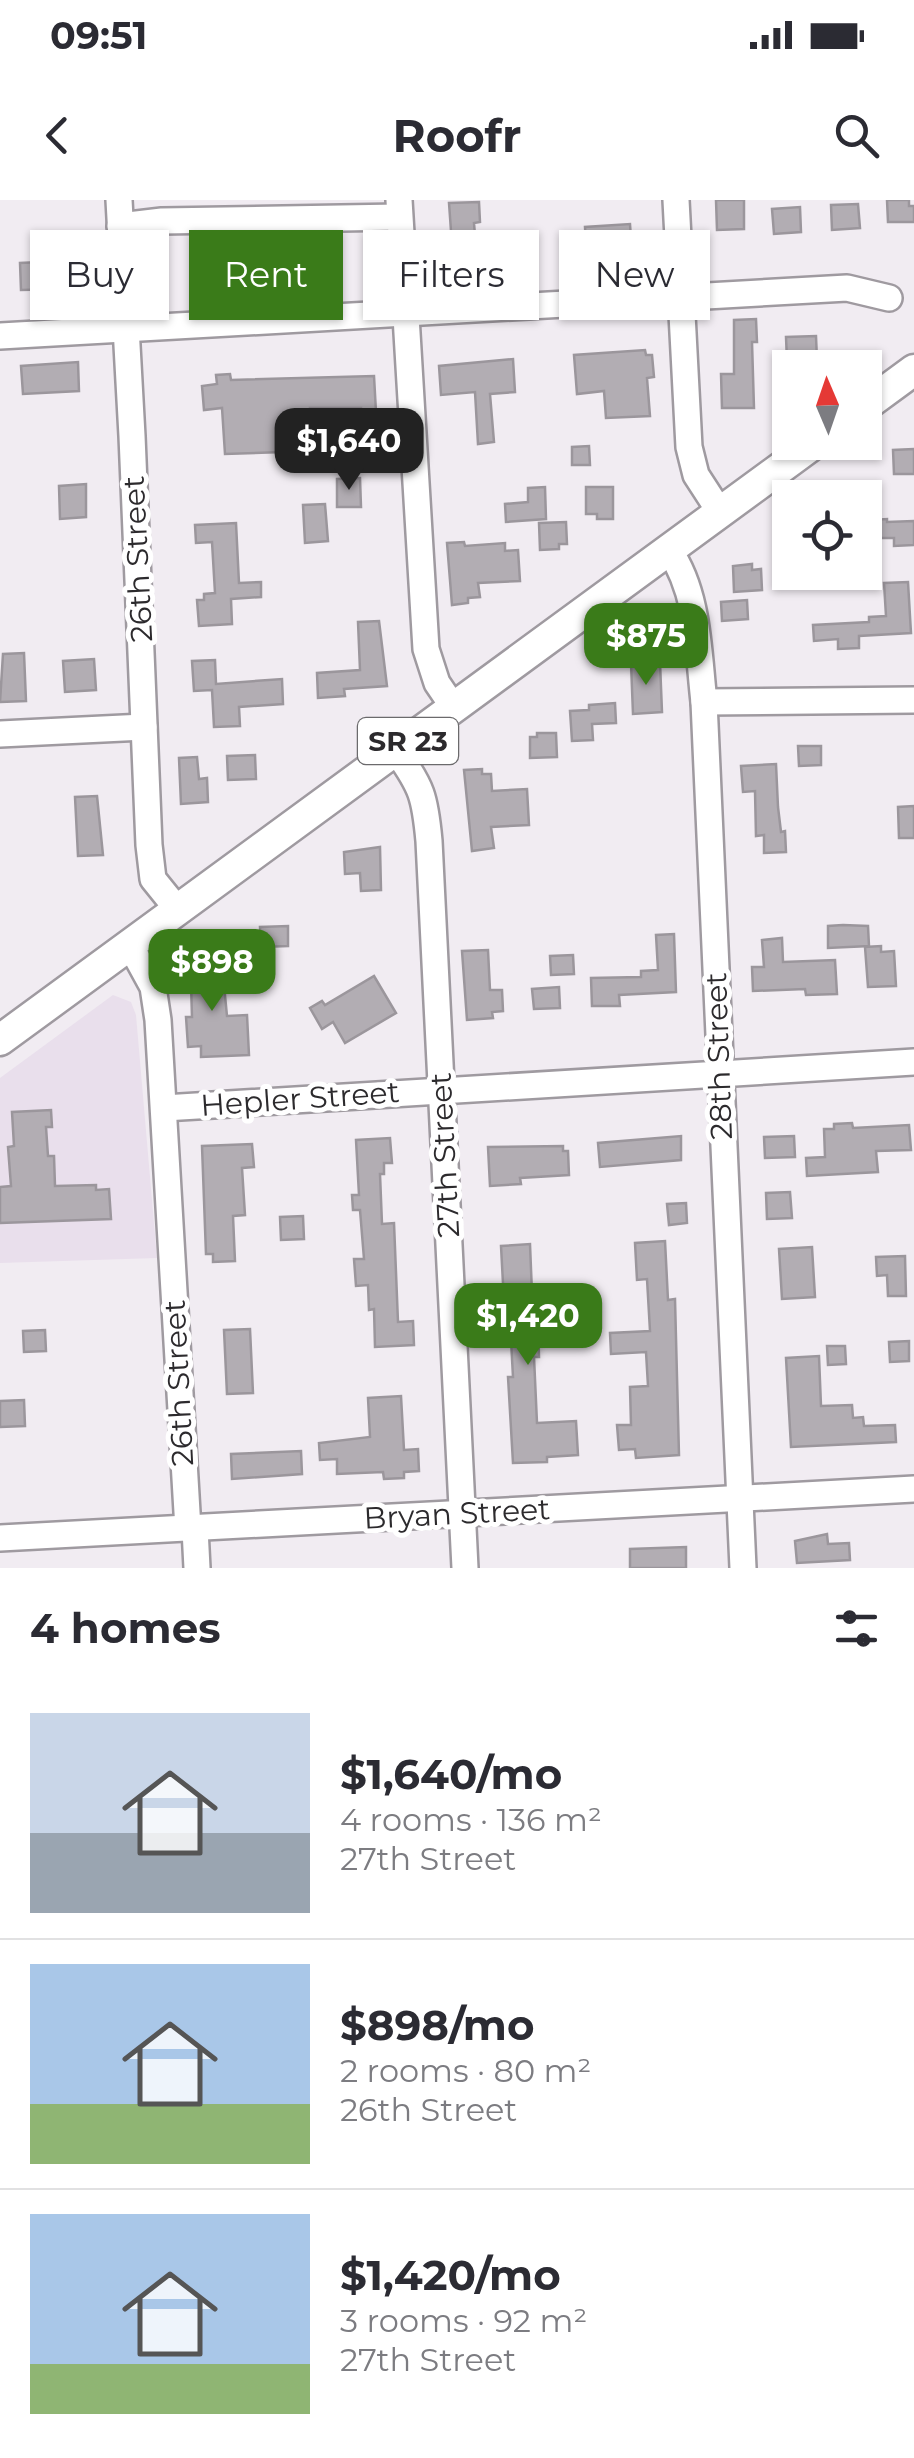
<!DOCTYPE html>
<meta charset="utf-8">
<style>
body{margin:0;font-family:Montserrat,sans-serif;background:#f2f2f3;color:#2b2b33;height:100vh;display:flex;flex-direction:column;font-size:38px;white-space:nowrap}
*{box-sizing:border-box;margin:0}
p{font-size:32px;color:#7c7c81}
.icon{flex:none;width:55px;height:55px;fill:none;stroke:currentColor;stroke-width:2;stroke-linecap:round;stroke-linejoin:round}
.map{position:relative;height:1368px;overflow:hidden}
.side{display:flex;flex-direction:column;background:#fff;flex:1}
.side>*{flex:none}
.guide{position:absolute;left:30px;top:30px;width:855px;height:90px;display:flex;gap:20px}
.needle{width:65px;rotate:358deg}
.fabs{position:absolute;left:772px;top:150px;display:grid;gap:20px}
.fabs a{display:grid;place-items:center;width:110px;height:110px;border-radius:0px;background:#fff;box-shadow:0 2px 8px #0004;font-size:50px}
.price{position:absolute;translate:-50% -85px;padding:0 22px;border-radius:20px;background:#3a7b19;color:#fff;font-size:32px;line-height:65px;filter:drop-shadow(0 2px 5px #0008)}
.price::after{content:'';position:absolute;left:50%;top:60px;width:30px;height:22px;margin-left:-15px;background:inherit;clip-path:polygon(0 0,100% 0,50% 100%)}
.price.on{background:#222;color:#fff}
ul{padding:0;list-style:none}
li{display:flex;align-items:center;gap:30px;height:250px;padding:0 30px}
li+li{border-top:2px solid #e1e1e2}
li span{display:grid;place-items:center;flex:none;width:280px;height:200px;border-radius:0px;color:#555}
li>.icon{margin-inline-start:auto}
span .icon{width:120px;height:120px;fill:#fffc;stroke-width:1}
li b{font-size:42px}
h2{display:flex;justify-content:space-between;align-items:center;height:120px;padding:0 30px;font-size:42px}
.pill{padding:0 35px;border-radius:0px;background:#fff;box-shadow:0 2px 8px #0004;font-size:35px;line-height:90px}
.pill.on{background:#3a7b19;color:#fff}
.status{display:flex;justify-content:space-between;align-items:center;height:70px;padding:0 50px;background:#fff;direction:ltr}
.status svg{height:28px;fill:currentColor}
header{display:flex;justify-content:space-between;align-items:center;height:130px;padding:0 30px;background:#fff;font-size:45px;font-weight:700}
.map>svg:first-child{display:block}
.built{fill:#e9dfec}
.building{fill:#b2adb3;stroke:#9b969c;stroke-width:2.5}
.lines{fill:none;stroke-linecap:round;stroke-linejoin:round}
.minor-casing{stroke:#9f9aa0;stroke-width:30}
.major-casing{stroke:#9f9aa0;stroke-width:35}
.minor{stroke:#fff;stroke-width:25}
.major{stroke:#fff;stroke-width:30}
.labels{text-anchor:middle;stroke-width:10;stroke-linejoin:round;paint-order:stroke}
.shield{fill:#fff;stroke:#6b6a6c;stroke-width:2.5}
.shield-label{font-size:28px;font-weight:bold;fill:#2c2a2d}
.street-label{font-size:30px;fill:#2c2a2d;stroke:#fff}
</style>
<div class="status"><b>09:51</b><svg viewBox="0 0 49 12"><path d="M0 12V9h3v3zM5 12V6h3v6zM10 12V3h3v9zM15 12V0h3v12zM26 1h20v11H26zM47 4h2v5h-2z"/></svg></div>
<header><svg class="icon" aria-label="back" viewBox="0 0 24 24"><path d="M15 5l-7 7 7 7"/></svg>Roofr<svg class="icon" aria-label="search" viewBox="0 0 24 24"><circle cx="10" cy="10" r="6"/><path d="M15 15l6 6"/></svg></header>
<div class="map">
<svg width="914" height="1368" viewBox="0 0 914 1368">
<rect width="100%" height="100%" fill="#f1ecf2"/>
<path class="built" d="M113 795 131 802 136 815 157 1058 0 1063V878Z"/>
<g class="building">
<path d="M716 0H744V29L717 30Z"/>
<path d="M887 0H909V6H914V22H888Z"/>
<path d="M479 2 480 22 474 23 478 71 454 73 449 3Z"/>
<path d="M858 4 860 28 832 30 831 5Z"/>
<path d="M800 7 801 32 774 34 772 9Z"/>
<path d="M630 24 632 53 615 54V48L601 49V42L586 44 585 27Z"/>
<path d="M62 61 63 89 21 90 20 63Z"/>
<path d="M756 119 757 142H752L754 208H722L721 174H734V120Z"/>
<path d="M816 136 817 160 787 161 786 137Z"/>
<path d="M645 150 646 155H652L654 177 647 178 650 216 606 218 604 191 577 194 574 155Z"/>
<path d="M513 159 515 192 490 194 494 242 478 244 475 192 441 195 439 166Z"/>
<path d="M78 162 79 191 23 194 21 166Z"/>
<path d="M230 174 231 180 374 176 378 248H363L361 208H310L312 251 225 254 222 208 204 210 202 186 217 184 216 175Z"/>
<path d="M589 246 590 265H572V247Z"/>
<path d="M914 249V274H894L893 250Z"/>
<path d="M360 278 361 307H337V279Z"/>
<path d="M86 284V317L60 319 59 286Z"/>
<path d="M880 285V311H865V286Z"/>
<path d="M545 287 546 319 506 322 505 304 528 302V288Z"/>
<path d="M586 287H613V319H597V314H586Z"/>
<path d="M325 304 328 341 305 343 303 305Z"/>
<path d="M887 319V322L914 321V345L894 346V338H872V320Z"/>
<path d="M566 322 567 344H559V349L540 350 539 323Z"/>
<path d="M236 323 239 383 261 382V397L231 399 232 424 199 426 197 400H204V394L215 393 212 342 196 343 195 325Z"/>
<path d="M464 342 465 346 505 343V351L518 350 520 381 478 383 480 397 468 398V403L452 405 447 343Z"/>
<path d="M752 364V370L761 369 762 390 734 392 733 366Z"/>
<path d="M908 382 911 433 859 436V448L838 449V439L814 441 813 425 869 422V417L886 416 884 383Z"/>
<path d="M747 400 748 419 722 421 721 402Z"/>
<path d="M379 421 387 486 344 489 345 496 318 498 317 473 360 470 358 422Z"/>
<path d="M24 453 26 501 0 502 3 454Z"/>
<path d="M94 459 96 490 65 492 63 461Z"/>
<path d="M215 460 216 484 282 479 283 504 239 507 240 526 214 527 212 490 194 491 192 461Z"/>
<path d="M660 462 662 512 633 514 631 463Z"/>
<path d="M615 503 616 523 592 524 593 540 572 541 570 511 589 510V505Z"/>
<path d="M537 533H556L557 557 530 558V537H537Z"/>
<path d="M798 546H821V565L799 566Z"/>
<path d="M255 555 256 579 228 580 227 556Z"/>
<path d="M197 557 199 579 207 578 208 602 181 604 179 558Z"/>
<path d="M776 564 778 607 781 632 785 631 786 652 764 653V635L756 636 755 591 743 592 741 566Z"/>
<path d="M482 569V574H491L492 591 527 589 529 625 491 627 494 648 472 651 464 570Z"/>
<path d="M97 596 103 655 78 656 75 597Z"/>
<path d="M914 606V638H899L898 607Z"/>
<path d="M380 647 381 690 361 691 360 673 345 674 344 652Z"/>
<path d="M843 725 868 726 869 746 828 748V726Z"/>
<path d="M288 726V746L261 747 260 727Z"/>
<path d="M674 734 676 792 619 795 620 806H592L591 778 641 777V771L658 770 656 735Z"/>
<path d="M782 738 783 762 835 760 837 794 806 795 805 789 753 791 752 767H764L762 740Z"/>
<path d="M881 746V752L894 751 896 786 868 787 865 747Z"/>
<path d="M488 750 490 790H502L503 811 492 812 493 818 467 820 462 751Z"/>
<path d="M573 755 574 774 551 775 550 756Z"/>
<path d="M222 764 227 816 247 815 249 855 201 857V846L188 847 186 817H192L191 784H178L177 765Z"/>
<path d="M374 776 396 813 345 843 333 822 322 829 310 808 322 801 325 805Z"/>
<path d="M559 787 560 808 534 809 532 789Z"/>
<path d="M51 910 52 927H46L48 956H54L55 986 96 985V990L109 989 111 1019 0 1023V987L11 986 8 947 14 946 12 912Z"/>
<path d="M852 923 853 928 909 925 911 950 876 951 878 972 807 976 806 958 825 957 824 929H834V924Z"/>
<path d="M681 936V960L600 967 598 943Z"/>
<path d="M794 936 795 957 765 958 764 937Z"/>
<path d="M390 938 392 963H384V974H380L382 1024 394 1023 398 1122 413 1121 414 1145 375 1147 374 1109 369 1110 368 1085 356 1086 354 1059H364L360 1010H353L352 995H359L356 940Z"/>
<path d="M252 944 254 967 242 968 245 1015 233 1016 235 1061 213 1062V1054H206L202 946Z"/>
<path d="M563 946V951H568L569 975 520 978 521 984 490 986 488 947Z"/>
<path d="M790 992 792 1018 767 1019 766 993Z"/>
<path d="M686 1003 687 1023 669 1025 667 1004Z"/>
<path d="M303 1016 304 1039 281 1040 280 1017Z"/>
<path d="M665 1041 668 1100 675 1099 679 1255 636 1258 635 1249 619 1250 617 1225H631L630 1187 648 1186 646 1152 611 1154 610 1133 650 1131 647 1079 637 1080 635 1043Z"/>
<path d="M530 1044 533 1118 538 1117 539 1157H534L537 1223 576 1221 578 1255 547 1257V1262L513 1263 508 1177H513L511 1140H506L501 1046Z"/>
<path d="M812 1047 815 1097 782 1099 779 1049Z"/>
<path d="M905 1056 906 1096H888L887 1075 877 1076 876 1057Z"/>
<path d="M250 1129 253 1193 227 1194 224 1130Z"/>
<path d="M45 1130 46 1151 24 1152 23 1131Z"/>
<path d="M909 1141V1161L890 1162 889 1142Z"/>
<path d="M827 1146H845L846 1164 828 1165Z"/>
<path d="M819 1156 821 1206 852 1205 853 1218 863 1217 864 1226 895 1225 896 1242 791 1247 786 1158Z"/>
<path d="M401 1196 404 1250 418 1249 419 1271 404 1272V1278L384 1279 383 1272 337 1274V1259L320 1260 319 1243 370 1237 368 1198Z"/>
<path d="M24 1200 25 1226 0 1227V1201Z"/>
<path d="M301 1251 302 1274 232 1279 231 1254Z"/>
<path d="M827 1334 828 1344 849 1343 850 1360 797 1363 795 1341Z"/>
<path d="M686 1347V1368H630V1349Z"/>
</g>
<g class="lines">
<defs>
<g id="minor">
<path d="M119 0 132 236 149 645 153 679 178 710"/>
<path d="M399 0 426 449 437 483 454 508"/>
<path d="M676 0 689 247 696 275 720 312"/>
<path d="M120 26 162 21 399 17"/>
<path d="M0 136 847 88 889 98"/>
<path d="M669 350C699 394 698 450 704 502L743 1368"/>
<path d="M704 502 914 500"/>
<path d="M0 534 144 527"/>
<path d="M396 551C422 587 425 597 429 641L465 1368"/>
<path d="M130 745 153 787 158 820 188 1329"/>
<path d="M164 908 914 862"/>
<path d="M195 1329 197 1368"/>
<path d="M0 1338 914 1289"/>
</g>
<g id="major">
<path d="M865 206 914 170"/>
<path d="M0 840 816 242"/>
</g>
</defs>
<use href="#minor" class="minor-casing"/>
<use href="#major" class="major-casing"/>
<use href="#minor" class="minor"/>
<use href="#major" class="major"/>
</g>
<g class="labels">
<rect class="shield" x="358" y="518" width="100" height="46" rx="8"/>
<g class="shield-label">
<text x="408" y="551">SR 23</text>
</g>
<g class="street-label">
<text transform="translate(138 359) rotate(-93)" y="10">26th Street</text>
<text transform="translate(719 856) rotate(-92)" y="10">28th Street</text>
<text transform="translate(300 899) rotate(-4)" y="10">Hepler Street</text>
<text transform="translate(445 955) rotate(-93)" y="10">27th Street</text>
<text transform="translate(179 1183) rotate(-93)" y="10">26th Street</text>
<text transform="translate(457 1314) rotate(-3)" y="10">Bryan Street</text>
</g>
</g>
</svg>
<div class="fabs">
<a><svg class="needle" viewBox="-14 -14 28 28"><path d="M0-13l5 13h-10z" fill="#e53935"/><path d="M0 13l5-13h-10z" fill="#7c7c81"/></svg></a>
<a><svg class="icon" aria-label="locate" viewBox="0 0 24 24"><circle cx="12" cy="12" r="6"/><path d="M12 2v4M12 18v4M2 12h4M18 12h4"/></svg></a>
</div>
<b class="price on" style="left:349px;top:293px">$1,640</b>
<b class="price" style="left:646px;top:488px">$875</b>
<b class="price" style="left:212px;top:814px">$898</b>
<b class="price" style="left:528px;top:1168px">$1,420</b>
<div class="guide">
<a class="pill">Buy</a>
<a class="pill on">Rent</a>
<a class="pill">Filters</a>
<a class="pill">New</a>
</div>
</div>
<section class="side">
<h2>4 homes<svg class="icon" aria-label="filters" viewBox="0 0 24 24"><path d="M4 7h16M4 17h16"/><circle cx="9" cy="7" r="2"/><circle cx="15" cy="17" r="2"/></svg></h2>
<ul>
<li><span style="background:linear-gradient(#c9d6e8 60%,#9aa5b1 0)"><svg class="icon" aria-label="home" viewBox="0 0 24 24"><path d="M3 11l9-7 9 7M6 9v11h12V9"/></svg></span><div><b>$1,640/mo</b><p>4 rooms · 136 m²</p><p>27th Street</p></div></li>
<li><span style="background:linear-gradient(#a9c7e8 70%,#8fb573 0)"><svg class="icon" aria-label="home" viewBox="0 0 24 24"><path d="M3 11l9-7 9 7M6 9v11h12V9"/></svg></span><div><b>$898/mo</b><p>2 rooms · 80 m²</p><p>26th Street</p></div></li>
<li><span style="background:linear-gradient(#a9c7e8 75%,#8fb573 0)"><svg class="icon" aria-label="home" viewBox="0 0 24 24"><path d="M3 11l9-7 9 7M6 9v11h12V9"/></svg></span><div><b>$1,420/mo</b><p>3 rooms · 92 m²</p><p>27th Street</p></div></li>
</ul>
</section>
